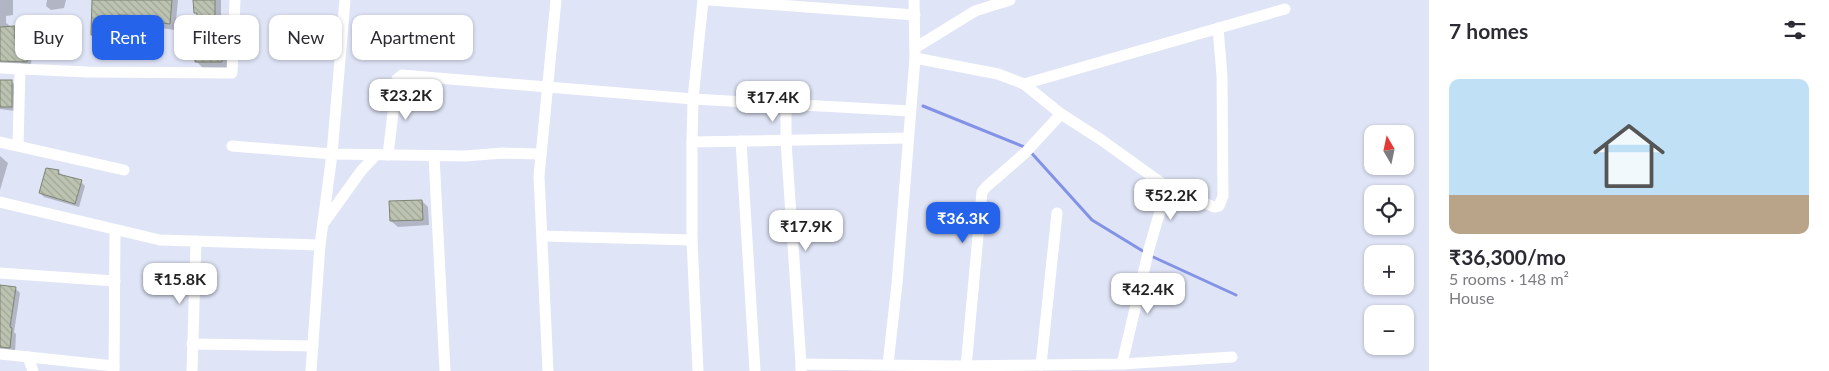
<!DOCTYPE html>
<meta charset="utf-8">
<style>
body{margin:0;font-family:Lato,sans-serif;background:#f2f2f3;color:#2b2b33;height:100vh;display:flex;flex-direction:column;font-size:19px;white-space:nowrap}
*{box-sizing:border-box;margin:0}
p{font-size:16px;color:#7c7c81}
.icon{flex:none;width:28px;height:28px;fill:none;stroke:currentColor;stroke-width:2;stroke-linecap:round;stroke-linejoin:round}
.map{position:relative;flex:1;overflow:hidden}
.drawer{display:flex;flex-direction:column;background:#fff;width:400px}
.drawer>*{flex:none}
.banner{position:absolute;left:15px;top:15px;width:475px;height:45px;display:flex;gap:10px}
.needle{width:32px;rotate:351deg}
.buttons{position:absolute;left:1364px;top:125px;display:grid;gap:10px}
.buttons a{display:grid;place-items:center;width:50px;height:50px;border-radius:10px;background:#fff;box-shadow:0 1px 4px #0004;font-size:25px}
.price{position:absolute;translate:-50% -42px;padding:0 11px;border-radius:10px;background:#fff;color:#222;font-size:16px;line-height:32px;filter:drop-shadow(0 1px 2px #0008)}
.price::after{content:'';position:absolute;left:50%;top:30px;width:15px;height:11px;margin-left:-8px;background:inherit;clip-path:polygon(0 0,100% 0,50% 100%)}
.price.on{background:#2563eb;color:#fff}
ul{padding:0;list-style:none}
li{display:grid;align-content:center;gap:10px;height:265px;padding:0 20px}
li+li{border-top:1px solid #e1e1e2}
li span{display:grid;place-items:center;height:155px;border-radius:10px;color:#555}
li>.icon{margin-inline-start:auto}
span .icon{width:90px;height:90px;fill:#fffc;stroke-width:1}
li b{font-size:21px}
h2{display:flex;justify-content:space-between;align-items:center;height:60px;padding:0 20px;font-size:21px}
.tag{padding:0 18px;border-radius:10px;background:#fff;box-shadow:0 1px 4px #0004;font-size:18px;line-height:45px}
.tag.on{background:#2563eb;color:#fff}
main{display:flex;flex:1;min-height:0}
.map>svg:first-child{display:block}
.shadow{fill:#0003}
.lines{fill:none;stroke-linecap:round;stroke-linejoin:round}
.stream{stroke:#8292e6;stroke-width:3}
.building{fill:url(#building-back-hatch);stroke:#7e8474}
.minor{stroke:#fff;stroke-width:11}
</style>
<main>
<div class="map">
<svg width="1429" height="371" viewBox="0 0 1429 371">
<defs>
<pattern id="building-back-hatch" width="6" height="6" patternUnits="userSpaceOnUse" patternTransform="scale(1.25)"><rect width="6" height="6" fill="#bcc3b1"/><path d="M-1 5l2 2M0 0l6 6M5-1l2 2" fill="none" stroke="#a1a798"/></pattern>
</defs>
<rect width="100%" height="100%" fill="#dfe4f6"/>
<g class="shadow">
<path d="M0 0H13V15L6 16V23L19 32V40L27 41 32 45 31 66 6 65 4 63H0Z"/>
<path d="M47 0H66L64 8 51 10 46 6Z"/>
<path d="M94 0H178L175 30 154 27 148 21 124 20 123 42 99 41 93 34Z"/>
<path d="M195 0H221V30L229 36 228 68H203L196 61 198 15 195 12Z"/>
<path d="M63 22 67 26 68 46 52 44 48 40Z"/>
<path d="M0 81 12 82 16 86 15 111 0 109Z"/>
<path d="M0 156 8 163 0 190Z"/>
<path d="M58 171 62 175 81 182 85 186 79 207 44 197 40 193Z"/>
<path d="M422 201 428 207 429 225 398 227 391 221Z"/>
<path d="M0 286 15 288 20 293 14 332 16 334 15 352 0 350Z"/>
</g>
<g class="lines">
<g class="stream">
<path d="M923 106 1027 148 1092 220 1146 253"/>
<path d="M1151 256 1236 295"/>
</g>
</g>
<g class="building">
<path d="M92 0H172L170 24 147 21V16L118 15V37L91 35Z"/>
<path d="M193 0H215V28H223L222 62H195L197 13H194Z"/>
<path d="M64 20V42L47 40V21Z"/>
<path d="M15 26V39L28 40 27 62 0 61V27Z"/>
<rect x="0" y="80" width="12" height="27"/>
<path d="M46 168 59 170 58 174 82 180 75 204 39 193Z"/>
<path d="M422 200 423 220 390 221 389 201Z"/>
<path d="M0 285 16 287 10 327 12 328 10 348 0 347Z"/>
</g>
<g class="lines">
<g class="minor">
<path d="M709 0 915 15"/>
<path d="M915 48 975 11 1010 0"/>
<path d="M915 58 998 74 1024 84 1061 114 1100 139 1167 187 1214 207 1219 206 1223 196 1222 76 1218 28"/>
<path d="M0 68 87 72 232 73 235 0"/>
<path d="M1024 84 1285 9"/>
<path d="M786 104V141L801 364"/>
<path d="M741 141 755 371"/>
<path d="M0 142 124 170"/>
<path d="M692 142 908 138"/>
<path d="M18 146 20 69"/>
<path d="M232 146 332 154 465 156 503 153 541 154"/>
<path d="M388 155 397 79 402 75 693 99 910 111"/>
<path d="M434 156 445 371"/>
<path d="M0 202 160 240 320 245"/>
<path d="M323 224 361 171 376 155"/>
<path d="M542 236 692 240"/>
<path d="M0 273 115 281"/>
<path d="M192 344 313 346"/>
<path d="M0 354 114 366"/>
<path d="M28 357 33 371"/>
<path d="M888 364 897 284 915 58 914 0"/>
<path d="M1122 364 1149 249 1167 187"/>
<path d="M1041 365 1057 213"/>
<path d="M956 366 1122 364 1232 357"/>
<path d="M966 367 982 192 986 187 1025 153 1061 114"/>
<path d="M114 371 115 230"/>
<path d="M192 371 196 241"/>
<path d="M311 371 320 245 332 154 345 0"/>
<path d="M548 371 539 176 556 0"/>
<path d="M698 371 692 240V142L693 99 703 0"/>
<path d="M801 371V364L956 366 954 371"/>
</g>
</g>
</svg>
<div class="buttons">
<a><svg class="needle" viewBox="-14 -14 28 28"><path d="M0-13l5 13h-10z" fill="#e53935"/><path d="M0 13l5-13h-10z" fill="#7c7c81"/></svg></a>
<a><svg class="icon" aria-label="locate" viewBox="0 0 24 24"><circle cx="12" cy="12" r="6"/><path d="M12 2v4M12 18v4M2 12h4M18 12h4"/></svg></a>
<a>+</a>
<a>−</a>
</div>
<b class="price" style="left:406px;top:121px">₹23.2K</b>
<b class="price" style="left:773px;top:123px">₹17.4K</b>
<b class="price" style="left:1171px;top:221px">₹52.2K</b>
<b class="price on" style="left:963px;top:244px">₹36.3K</b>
<b class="price" style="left:806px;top:252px">₹17.9K</b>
<b class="price" style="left:180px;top:305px">₹15.8K</b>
<b class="price" style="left:1148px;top:315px">₹42.4K</b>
<div class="banner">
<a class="tag">Buy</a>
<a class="tag on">Rent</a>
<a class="tag">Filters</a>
<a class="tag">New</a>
<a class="tag">Apartment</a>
</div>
</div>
<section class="drawer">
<h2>7 homes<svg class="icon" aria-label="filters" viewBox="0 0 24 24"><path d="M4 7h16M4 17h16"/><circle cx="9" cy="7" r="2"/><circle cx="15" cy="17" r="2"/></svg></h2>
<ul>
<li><span style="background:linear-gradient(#bfe0f5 75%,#b9a48a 0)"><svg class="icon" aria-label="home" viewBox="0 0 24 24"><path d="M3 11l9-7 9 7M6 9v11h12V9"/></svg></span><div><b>₹36,300/mo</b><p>5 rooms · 148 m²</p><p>House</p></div></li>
</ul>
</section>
</main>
